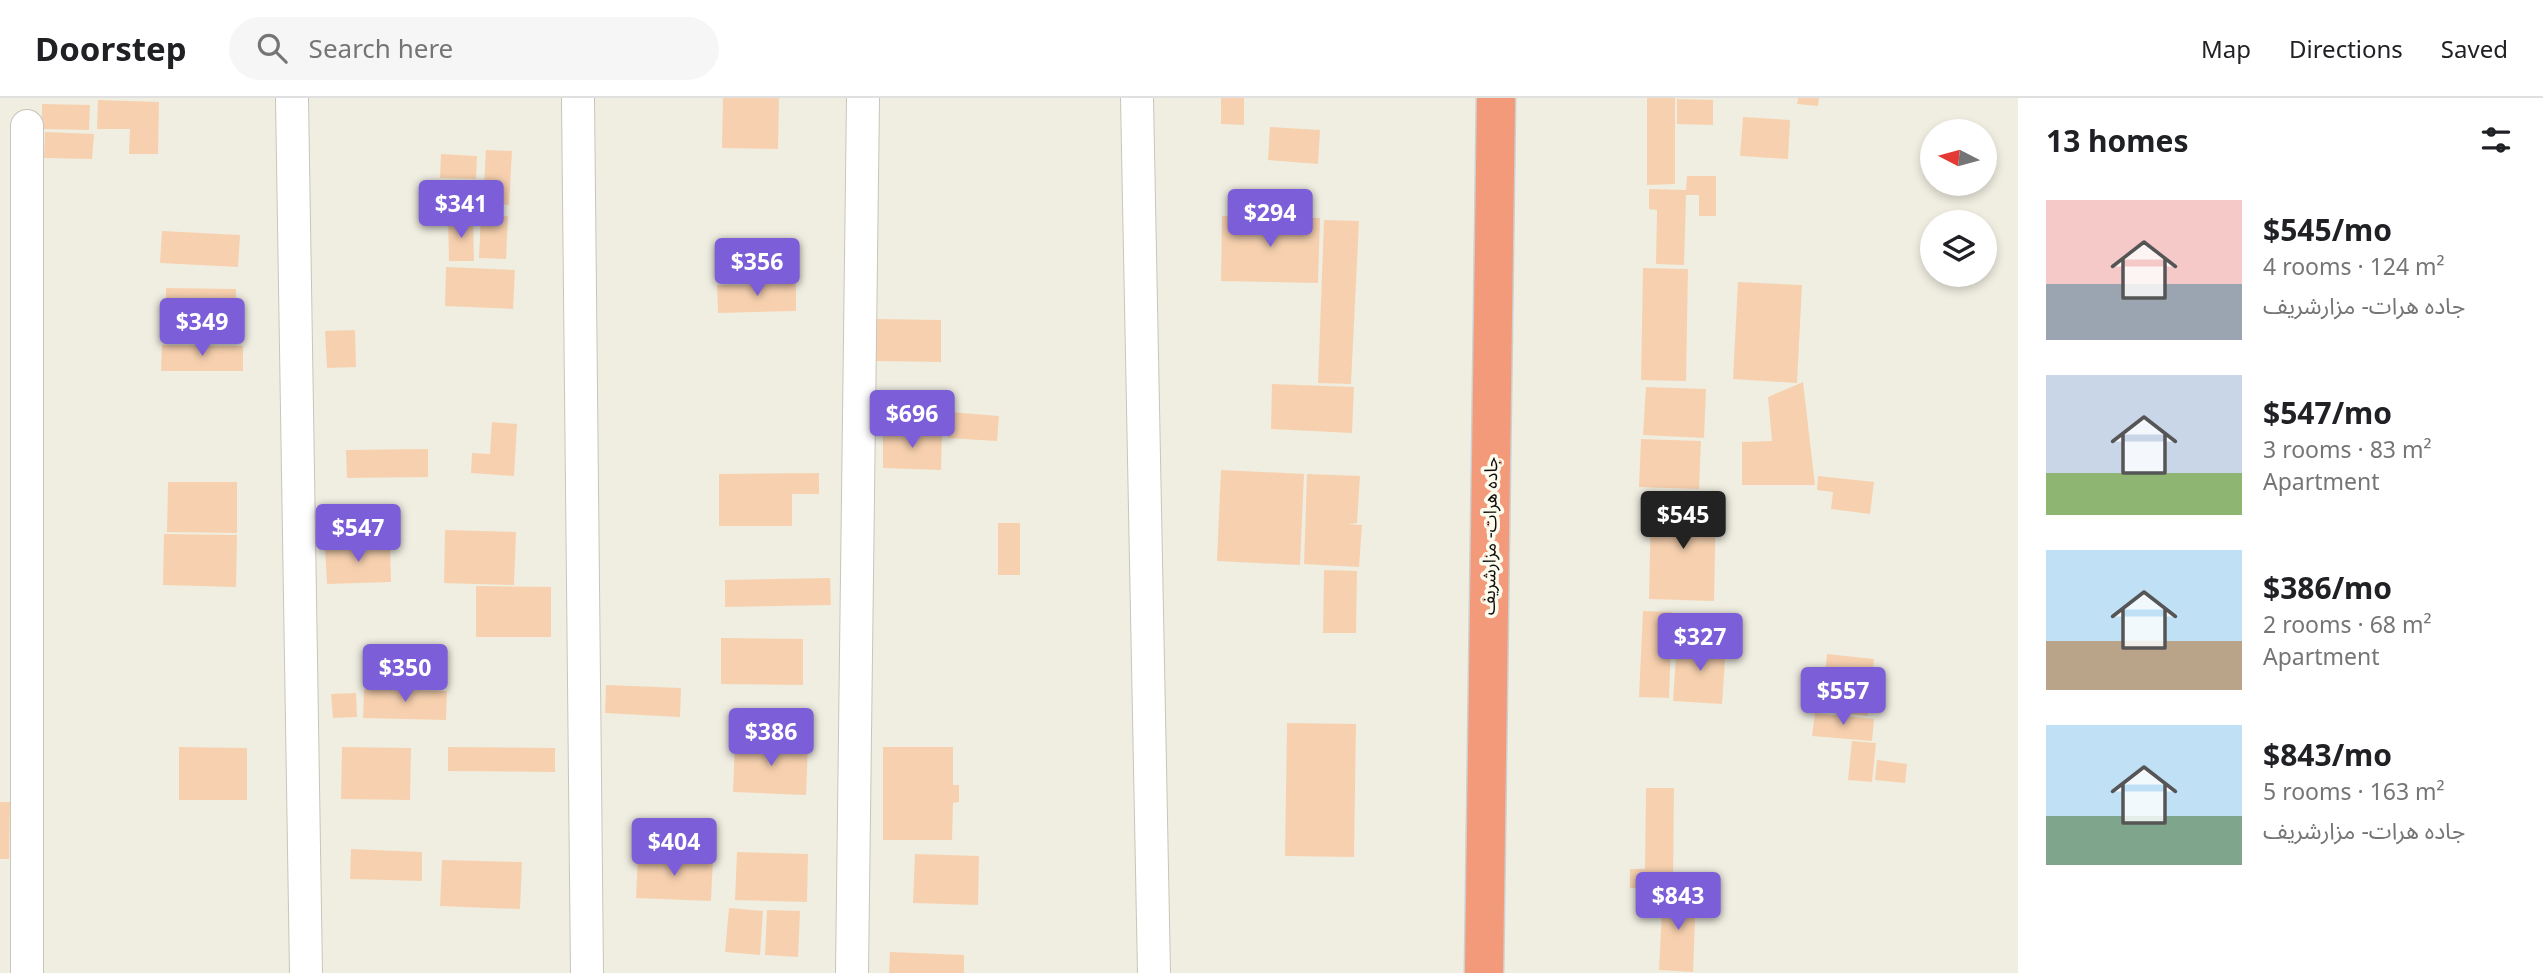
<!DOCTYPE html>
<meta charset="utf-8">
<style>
body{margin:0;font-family:"Noto Sans","Noto Sans Arabic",sans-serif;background:#f6f6f6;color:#202124;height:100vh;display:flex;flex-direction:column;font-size:26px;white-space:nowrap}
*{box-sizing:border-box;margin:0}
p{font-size:23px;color:#757577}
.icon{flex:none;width:38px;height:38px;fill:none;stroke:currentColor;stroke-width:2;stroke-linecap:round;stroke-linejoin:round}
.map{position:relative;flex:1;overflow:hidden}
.panel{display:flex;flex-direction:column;background:#fff;width:525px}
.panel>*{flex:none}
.needle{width:46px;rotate:276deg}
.fabs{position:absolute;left:1920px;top:21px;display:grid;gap:14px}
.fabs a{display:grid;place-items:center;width:77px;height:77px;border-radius:50%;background:#fff;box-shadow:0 4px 10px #0003;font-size:35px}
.price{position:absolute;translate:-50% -60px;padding:0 16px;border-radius:7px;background:#7c5ed8;color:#fff;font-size:23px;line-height:46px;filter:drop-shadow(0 2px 4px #0008)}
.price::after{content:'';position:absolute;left:50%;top:42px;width:21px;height:16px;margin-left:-10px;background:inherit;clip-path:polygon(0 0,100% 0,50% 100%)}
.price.current{background:#222;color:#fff}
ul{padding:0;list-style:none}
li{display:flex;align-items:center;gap:21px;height:175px;padding:0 28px}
li span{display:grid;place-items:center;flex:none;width:196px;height:140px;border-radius:0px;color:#555}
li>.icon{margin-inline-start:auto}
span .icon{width:84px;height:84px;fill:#fffc;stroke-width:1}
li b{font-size:30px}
h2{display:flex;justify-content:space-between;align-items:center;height:84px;padding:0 28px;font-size:30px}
header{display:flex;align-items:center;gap:42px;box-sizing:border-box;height:98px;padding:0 35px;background:#fff;border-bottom:2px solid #e0e0e0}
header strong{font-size:33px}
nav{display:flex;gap:38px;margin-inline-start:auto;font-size:24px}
.search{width:490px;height:63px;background:#f6f6f6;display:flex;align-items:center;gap:18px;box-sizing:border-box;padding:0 24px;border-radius:38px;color:#757577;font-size:26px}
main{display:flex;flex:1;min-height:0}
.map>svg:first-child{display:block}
.building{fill:#f7d1af}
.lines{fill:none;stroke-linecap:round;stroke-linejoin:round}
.minor-casing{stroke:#c8c5ba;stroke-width:34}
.highway-casing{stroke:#cfcfce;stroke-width:41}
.minor{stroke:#fff;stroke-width:32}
.highway{stroke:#f29a79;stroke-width:38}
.labels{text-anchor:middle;stroke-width:7;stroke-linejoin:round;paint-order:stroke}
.street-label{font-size:18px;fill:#0e0d09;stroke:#fdfbee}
</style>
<header>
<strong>Doorstep</strong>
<div class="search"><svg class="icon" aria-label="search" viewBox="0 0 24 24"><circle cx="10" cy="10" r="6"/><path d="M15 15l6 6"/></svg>Search here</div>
<nav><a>Map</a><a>Directions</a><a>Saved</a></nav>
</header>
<main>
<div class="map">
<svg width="2018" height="875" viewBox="0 0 2018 875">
<rect width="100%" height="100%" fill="#f0eee1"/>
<g class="building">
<path d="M723 0H779L778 51 722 50Z"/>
<path d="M1221 0H1244V27L1221 26Z"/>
<path d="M1647 0H1675V86L1647 87Z"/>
<path d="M1798 0H1819L1818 8 1797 6Z"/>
<path d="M1677 1 1713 2V27L1677 26Z"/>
<path d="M98 2 159 4 158 56H129L130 31H97Z"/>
<path d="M42 6 90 7 89 32 42 31Z"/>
<path d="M1743 19 1790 22 1788 61 1740 58Z"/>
<path d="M1270 29 1320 32 1318 66 1268 62Z"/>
<path d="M45 34 94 36 92 61 44 60Z"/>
<path d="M486 52 512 53 509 107 483 105Z"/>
<path d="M441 56 477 58 476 81 440 80Z"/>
<path d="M1687 78H1716V118H1699V97H1686L1684 167 1656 166 1657 112 1649 111V91L1686 92Z"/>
<path d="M441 84 475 85 474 109 440 108Z"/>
<path d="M481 117 508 118 506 161 479 160Z"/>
<path d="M1222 118 1320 120 1318 185 1221 183Z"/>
<path d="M448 121H473L474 163H449Z"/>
<path d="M1324 122 1359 123 1351 286 1318 285Z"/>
<path d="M162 133 240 137 238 169 160 165Z"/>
<path d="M446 169 515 172 513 211 445 208Z"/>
<path d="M1643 170 1688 171 1686 283 1641 282Z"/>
<path d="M1738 184 1802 187 1797 285 1733 281Z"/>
<path d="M796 186V213L718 215 717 187Z"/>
<path d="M166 190 236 191V221L166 220Z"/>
<path d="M876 221 941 222V264L875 263Z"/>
<path d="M355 232 356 269 327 270 325 233Z"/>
<path d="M162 247 243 248V273H161Z"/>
<path d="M1803 284 1815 387H1742V344L1772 343 1768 299Z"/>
<path d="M1272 286 1354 289 1352 335 1271 331Z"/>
<path d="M1646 289 1706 291 1704 340 1643 337Z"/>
<path d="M950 314 999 318 997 343 948 340Z"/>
<path d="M492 324 517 326 514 378 471 375 472 355 490 356Z"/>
<path d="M883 332 942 334 941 372 883 370Z"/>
<path d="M1641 341 1701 343 1699 391 1639 389Z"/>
<path d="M428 351V379L347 380 346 352Z"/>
<path d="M1221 372 1304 376 1300 467 1217 463Z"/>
<path d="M819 375V396H792V428H719V376Z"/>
<path d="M1307 376 1360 378 1357 425 1348 426 1362 427 1359 469 1304 466Z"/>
<path d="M1818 378 1874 384 1870 416 1831 411 1833 394 1817 392Z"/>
<path d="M168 384H237V435L167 434Z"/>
<path d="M1651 403 1716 404 1714 503 1649 501Z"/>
<rect x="998" y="425" width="22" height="52"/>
<path d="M445 432 516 434 514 487 444 485Z"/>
<path d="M164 436 237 437 236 489 163 487Z"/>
<path d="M390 447 391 484 327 486 325 449Z"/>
<path d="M1324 472 1357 473 1356 535H1323Z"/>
<path d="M830 480 831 507 725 509V482Z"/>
<path d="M476 488 551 489V539H476Z"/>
<path d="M1643 513 1672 514 1669 600 1639 599Z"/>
<path d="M721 540 803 541V587L721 586Z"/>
<path d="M1677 544 1726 547 1722 606 1673 603Z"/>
<path d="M1827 556 1874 561 1868 618 1821 613Z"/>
<path d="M606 587 681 590 680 619 605 615Z"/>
<path d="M364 591 447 593 446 622 363 620Z"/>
<path d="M356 595 357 619 333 620 331 596Z"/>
<path d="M1815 615 1874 621 1872 643 1812 638Z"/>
<path d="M1287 625 1356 626 1354 759 1285 758Z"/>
<path d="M735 643 808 646 806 697 733 694Z"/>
<path d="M1852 643 1876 645 1872 684 1848 682Z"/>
<path d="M179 649 247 650V702H179Z"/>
<path d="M342 649 411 650 410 702 341 701Z"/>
<path d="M448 649 555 650V674L448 673Z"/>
<path d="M883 649H953V687H959V704L953 705 952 742H883Z"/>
<path d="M1877 662 1907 666 1905 685 1875 682Z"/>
<path d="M1646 690H1674L1673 790H1630V771H1645Z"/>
<path d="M0 704H10L9 761H0Z"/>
<path d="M351 751 422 754V783L350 781Z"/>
<path d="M737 754 808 756 807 804 735 802Z"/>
<path d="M638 756 713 759 711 803 636 800Z"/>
<path d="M915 756 979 758 978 807 913 805Z"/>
<path d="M442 762 522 764 520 811 440 808Z"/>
<path d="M1663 793 1696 795 1693 874 1659 872Z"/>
<path d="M729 810 763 813 760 857 725 854Z"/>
<path d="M767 812 800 813 798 859 765 857Z"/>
<path d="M890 854 964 857V875H889Z"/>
</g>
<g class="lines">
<defs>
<g id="minor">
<path d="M292 0 306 875"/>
<path d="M578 0 587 875"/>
<path d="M1137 0 1154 875"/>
<path d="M27 875V28"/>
<path d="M852 875 863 0"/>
</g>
<path id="highway" d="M1484 875 1496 0"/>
</defs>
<use href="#minor" class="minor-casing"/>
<use href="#highway" class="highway-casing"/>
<use href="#minor" class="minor"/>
<use href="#highway" class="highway"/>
</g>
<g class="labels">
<g class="street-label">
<text transform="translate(1490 438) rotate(-89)" y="6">جاده هرات- مزارشریف</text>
</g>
</g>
</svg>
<div class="fabs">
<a><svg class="needle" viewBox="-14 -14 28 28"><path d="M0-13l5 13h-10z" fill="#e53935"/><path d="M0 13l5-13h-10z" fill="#757577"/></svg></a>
<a><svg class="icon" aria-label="layers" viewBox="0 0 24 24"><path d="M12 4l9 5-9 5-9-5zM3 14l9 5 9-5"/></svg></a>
</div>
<b class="price" style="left:461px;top:142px">$341</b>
<b class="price" style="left:1270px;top:151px">$294</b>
<b class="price" style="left:757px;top:200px">$356</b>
<b class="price" style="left:202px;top:260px">$349</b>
<b class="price" style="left:912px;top:352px">$696</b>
<b class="price current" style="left:1683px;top:453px">$545</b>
<b class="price" style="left:358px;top:466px">$547</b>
<b class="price" style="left:1700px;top:575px">$327</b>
<b class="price" style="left:405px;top:606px">$350</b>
<b class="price" style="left:1843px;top:629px">$557</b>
<b class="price" style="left:771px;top:670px">$386</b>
<b class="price" style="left:674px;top:780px">$404</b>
<b class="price" style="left:1678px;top:834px">$843</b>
</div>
<section class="panel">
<h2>13 homes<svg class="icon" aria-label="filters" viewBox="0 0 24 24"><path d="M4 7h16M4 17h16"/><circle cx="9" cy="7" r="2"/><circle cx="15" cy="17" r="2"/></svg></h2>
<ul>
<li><span style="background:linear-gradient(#f6c9c9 60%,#9aa5b1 0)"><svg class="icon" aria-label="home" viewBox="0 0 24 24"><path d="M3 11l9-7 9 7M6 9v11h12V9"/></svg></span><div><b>$545/mo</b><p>4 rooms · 124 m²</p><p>جاده هرات- مزارشریف</p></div></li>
<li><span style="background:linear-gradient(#c9d6e8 70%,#8fb573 0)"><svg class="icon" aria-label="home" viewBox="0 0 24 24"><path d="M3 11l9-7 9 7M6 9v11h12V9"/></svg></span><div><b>$547/mo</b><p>3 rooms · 83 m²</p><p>Apartment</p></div></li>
<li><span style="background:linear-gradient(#bfe0f5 65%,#b9a48a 0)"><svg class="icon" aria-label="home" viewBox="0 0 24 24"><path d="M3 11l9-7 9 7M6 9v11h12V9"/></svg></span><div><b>$386/mo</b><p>2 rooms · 68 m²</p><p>Apartment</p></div></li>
<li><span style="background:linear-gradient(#bfe0f5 65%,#7fa58c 0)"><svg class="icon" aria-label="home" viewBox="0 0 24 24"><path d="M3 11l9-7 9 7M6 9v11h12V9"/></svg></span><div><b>$843/mo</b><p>5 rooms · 163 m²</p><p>جاده هرات- مزارشریف</p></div></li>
</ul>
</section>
</main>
